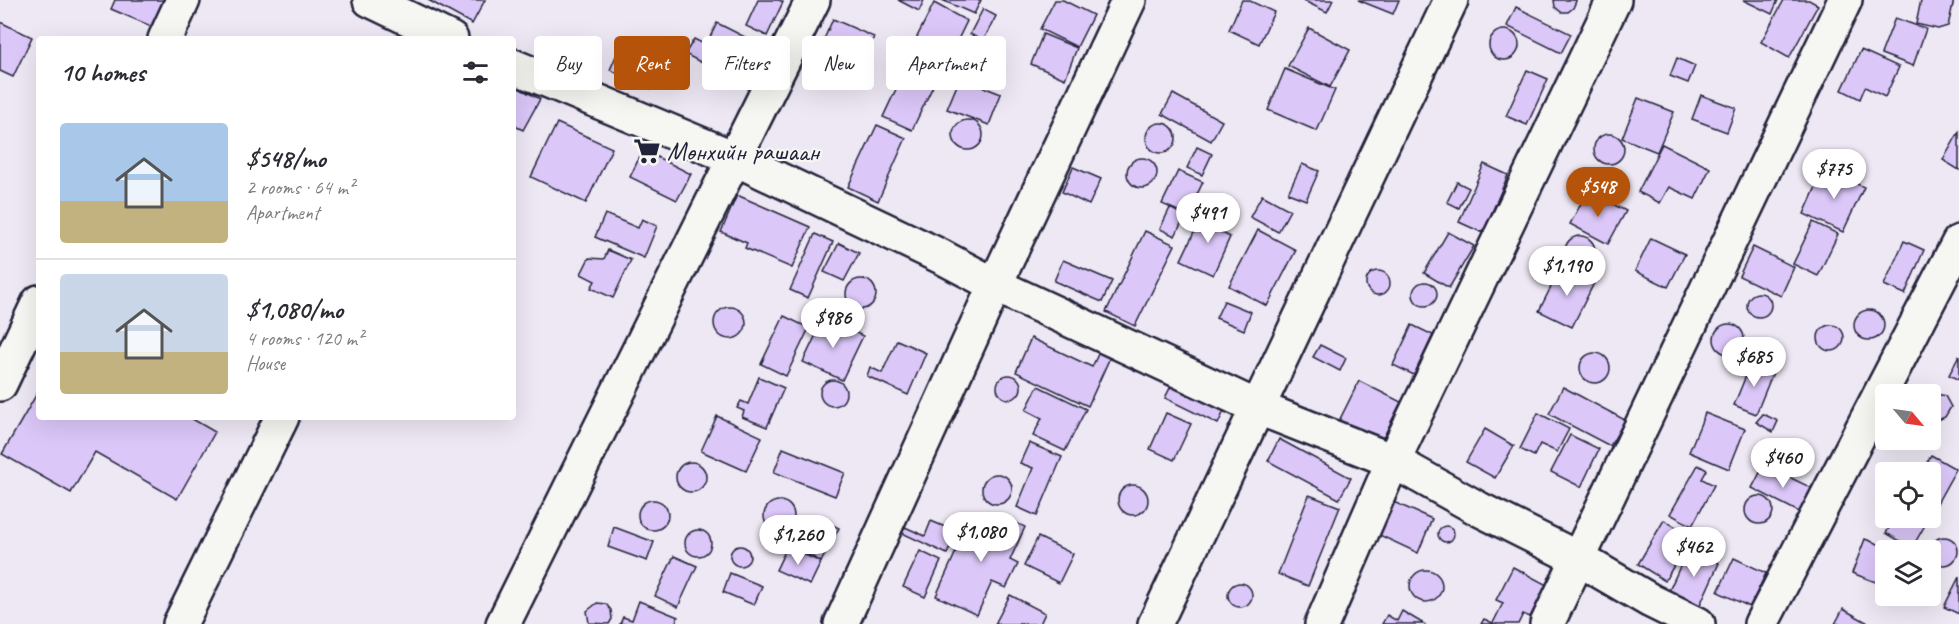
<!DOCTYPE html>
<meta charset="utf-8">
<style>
body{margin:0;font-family:Caveat,sans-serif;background:#f7f7f7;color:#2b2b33;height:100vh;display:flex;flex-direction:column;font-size:22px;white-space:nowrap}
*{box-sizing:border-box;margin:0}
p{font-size:20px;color:#7c7c81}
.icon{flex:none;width:33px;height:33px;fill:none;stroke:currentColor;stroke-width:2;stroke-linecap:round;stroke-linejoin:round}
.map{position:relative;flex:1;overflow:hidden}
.sheet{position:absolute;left:36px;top:36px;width:480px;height:384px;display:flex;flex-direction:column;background:#fff;border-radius:6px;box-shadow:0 6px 24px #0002}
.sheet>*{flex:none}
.top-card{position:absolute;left:534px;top:36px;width:570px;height:54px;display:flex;gap:12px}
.needle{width:39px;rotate:119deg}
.buttons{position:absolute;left:1875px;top:384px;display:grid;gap:12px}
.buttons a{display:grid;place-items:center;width:66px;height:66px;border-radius:6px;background:#fff;box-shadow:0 6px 24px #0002;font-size:30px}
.price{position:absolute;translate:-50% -51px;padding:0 14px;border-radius:21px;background:#fff;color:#222;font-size:20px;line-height:39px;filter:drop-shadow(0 2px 3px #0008)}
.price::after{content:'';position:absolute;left:50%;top:36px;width:18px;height:14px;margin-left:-9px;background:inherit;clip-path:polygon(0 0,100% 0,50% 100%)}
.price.selected{background:#b45309;color:#fff}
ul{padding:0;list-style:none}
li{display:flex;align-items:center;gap:18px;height:150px;padding:0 24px}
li+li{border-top:2px solid #e1e1e2}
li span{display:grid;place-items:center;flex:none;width:168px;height:120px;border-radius:6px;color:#555}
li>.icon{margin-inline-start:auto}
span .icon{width:72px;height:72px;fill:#fffc;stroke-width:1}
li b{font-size:26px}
h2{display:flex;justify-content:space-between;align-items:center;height:72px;padding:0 24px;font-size:26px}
.chip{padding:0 21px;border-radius:6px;background:#fff;box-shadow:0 6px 24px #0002;font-size:21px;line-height:54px}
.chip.selected{background:#b45309;color:#fff}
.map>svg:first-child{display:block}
.building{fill:#dbc7f8;stroke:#22223b;stroke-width:1.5}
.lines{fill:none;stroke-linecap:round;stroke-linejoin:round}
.minor-casing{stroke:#22223b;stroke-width:38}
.minor{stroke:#f6f6f2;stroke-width:33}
.labels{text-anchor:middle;stroke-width:4.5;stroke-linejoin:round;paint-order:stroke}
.poi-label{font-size:26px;fill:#22223b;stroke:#f6f6f2;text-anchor:start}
</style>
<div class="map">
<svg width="1959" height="624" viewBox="0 0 1959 624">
<rect width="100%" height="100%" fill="#eee8f4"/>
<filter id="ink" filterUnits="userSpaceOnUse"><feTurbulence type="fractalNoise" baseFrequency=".0167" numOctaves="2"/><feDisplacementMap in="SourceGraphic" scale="12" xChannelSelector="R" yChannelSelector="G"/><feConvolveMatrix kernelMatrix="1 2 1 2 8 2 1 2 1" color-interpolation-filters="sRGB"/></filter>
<g filter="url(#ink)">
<g class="building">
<path d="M115 0H164L153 27 111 9Z"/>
<path d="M428 0H485L472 24Z"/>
<path d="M758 0H779L783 2 767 36 746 26Z"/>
<path d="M898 0H924L919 11Z"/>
<path d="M942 0H981L974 14Z"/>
<path d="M1055 0H1063L1093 15 1077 47 1040 29Z"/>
<path d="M1242 0H1248L1274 12 1259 44 1229 30Z"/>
<path d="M1302 0H1333L1327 12Z"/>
<path d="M1358 0H1399L1393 14Z"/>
<path d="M1554 0H1576V1L1573 8 1568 12H1561L1555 7Z"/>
<path d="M1743 0H1778L1772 14Z"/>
<path d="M1784 0H1809L1818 5 1789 58 1761 42Z"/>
<path d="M1921 0H1954L1948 26 1938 29 1916 24Z"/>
<path d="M934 3 967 21 947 62 913 45Z"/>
<path d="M1516 7 1571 34 1561 53 1507 26Z"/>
<path d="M983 9 996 16 983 41 970 34Z"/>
<path d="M1895 18 1926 29 1913 66 1881 54Z"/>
<path d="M833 19 874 37 860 66 820 48Z"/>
<path d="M0 22 32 37 13 77 0 71Z"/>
<path d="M717 23 745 37 725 75 685 54 694 39 706 45Z"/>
<path d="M1309 28 1350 50 1330 87 1288 66Z"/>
<circle cx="1504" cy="45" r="15"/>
<path d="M1043 34 1077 48 1065 79 1031 64Z"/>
<path d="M1861 50 1899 67 1885 97 1865 87 1860 99 1842 90Z"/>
<path d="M914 51 943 65 912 130 883 117Z"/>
<path d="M616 56 636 66 640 56 658 64 653 74 657 76 651 89 610 70Z"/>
<path d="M1677 58 1695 66 1688 83 1670 76Z"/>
<path d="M1285 69 1335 90 1317 131 1268 110Z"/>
<path d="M1527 70 1548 79 1527 125 1506 116Z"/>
<path d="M960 78 1001 94 989 125 947 109Z"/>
<path d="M513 85 540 99 523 130 513 125Z"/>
<path d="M1173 94 1222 121 1211 141 1162 114Z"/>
<path d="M1701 95 1736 108 1727 132 1692 119Z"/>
<path d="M1638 98 1674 112 1657 152 1622 138Z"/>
<circle cx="968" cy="135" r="15"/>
<path d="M557 123 612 148 586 203 531 177Z"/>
<circle cx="1161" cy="138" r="15"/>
<path d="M877 125 906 138 878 201 848 187Z"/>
<path d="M1959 132V170L1943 160Z"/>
<circle cx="1609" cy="149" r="15"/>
<path d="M1662 144 1710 168 1695 199 1669 187 1660 203 1638 192Z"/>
<path d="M1197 147 1212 154 1202 175 1187 168Z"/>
<path d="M643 150 691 174 677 200 630 177Z"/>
<circle cx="1142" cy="173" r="15"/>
<path d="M1302 164 1319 171 1306 200 1288 193Z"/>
<path d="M1484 164 1508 175 1483 233 1459 222Z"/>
<path d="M1073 167 1101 179 1089 205 1062 192Z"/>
<path d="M1824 169 1864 187 1843 232 1804 214Z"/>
<path d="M1178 171 1203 182 1187 215 1162 204Z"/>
<path d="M1457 182 1469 188 1459 208 1447 202Z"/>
<path d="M1588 191 1626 211 1608 244 1570 224Z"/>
<path d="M737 195 810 227 792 268 745 248 747 243 721 232Z"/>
<path d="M1262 195 1290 210 1278 232 1250 217Z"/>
<path d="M1170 208 1185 216 1175 236 1160 229Z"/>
<path d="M1216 210 1230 216 1222 233 1230 237 1213 275 1181 260 1200 220 1210 224Z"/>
<path d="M605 214 638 228 642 219 657 226 644 258 595 237Z"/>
<path d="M1813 222 1838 234 1818 276 1793 264Z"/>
<path d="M1258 230 1296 250 1267 306 1229 286Z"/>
<path d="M1145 231 1175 245 1135 326 1106 312Z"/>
<path d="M1448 232 1474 246 1449 288 1424 273Z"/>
<path d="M815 234 833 242 808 298 790 290Z"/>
<circle cx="1580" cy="251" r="15"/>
<path d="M1651 238 1685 254 1668 287 1635 271Z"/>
<path d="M1904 241 1924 250 1905 294 1884 285Z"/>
<path d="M839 243 859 253 844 281 824 272Z"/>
<path d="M1753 247 1794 267 1781 296 1739 276Z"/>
<path d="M608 250 631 260 613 298 591 288 595 281 581 274 589 258 604 259Z"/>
<path d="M1063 260 1112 281 1102 302 1054 281Z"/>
<path d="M1561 267 1594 283 1572 327 1539 311Z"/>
<circle cx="1378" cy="283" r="12"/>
<circle cx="861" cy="294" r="15"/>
<circle cx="1425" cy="294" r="12"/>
<circle cx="1759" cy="305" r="12"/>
<path d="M1224 301 1251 312 1244 330 1216 318Z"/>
<circle cx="730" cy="323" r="16"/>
<circle cx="1869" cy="325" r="15"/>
<path d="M784 316 809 328 786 376 761 364Z"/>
<path d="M824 318 863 336 842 380 803 362Z"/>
<circle cx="1729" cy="339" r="15"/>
<circle cx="1831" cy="338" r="13"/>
<path d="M1412 325 1433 335 1414 375 1393 365Z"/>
<path d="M1031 338 1092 367 1100 350 1111 355 1088 406 1016 372Z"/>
<path d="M897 340 926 353 908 395 867 376 870 367 882 373Z"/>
<path d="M1320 345 1346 358 1340 371 1313 357Z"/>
<circle cx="1595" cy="368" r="15"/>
<path d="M1959 356V380L1949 375Z"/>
<path d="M1752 361 1774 370 1756 414 1734 405Z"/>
<circle cx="1009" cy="387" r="12"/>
<path d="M759 377 784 388 767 427 742 417 744 411 737 408 741 401 748 404Z"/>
<circle cx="833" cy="393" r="13"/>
<path d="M1359 381 1401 402 1381 442 1339 421Z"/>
<path d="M1172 384 1224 411 1218 424 1165 398Z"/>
<path d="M1038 386 1086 409 1065 451 1033 436 1042 418 1026 410Z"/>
<path d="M1563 387 1625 420 1610 446 1549 414Z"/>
<path d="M39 390V417H189L215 432 177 499 95 452 71 493 2 454Z"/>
<path d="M1937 394 1945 396 1951 407 1945 417 1938 420 1930 418V397Z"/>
<path d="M1166 413 1191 424 1174 460 1150 449Z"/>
<path d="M1538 413 1569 429 1557 452 1540 444 1534 456 1520 449Z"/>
<path d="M1705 413 1745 429 1729 469 1689 452Z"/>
<path d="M1763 414 1778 421 1773 432 1756 422Z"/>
<path d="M717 416 762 437 746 471 701 451Z"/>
<path d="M1485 429 1514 446 1495 478 1466 462Z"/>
<path d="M1570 435 1599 449 1581 487 1551 472Z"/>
<path d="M1279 439 1351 478 1339 499 1268 461Z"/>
<path d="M1029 443 1062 457 1037 516 1017 507 1033 468 1020 463Z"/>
<path d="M783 448 845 473 835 496 774 472Z"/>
<path d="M1931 455 1956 469 1936 505 1930 502V472H1922Z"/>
<circle cx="691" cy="477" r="15"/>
<path d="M1698 465 1707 470 1702 479 1714 485 1692 526 1670 514Z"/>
<path d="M1764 465 1814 489 1801 513 1752 488Z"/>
<circle cx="997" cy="489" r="15"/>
<circle cx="1133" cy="500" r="15"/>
<path d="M1309 495 1340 507 1308 586 1278 574Z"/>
<circle cx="1759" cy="510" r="14"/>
<path d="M1389 500 1432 519 1418 553 1375 533Z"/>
<circle cx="653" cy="515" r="15"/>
<circle cx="779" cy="516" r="15"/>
<path d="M994 513 1025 527 1010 560 1018 564 1006 588 992 582 977 615 936 596 964 534 971 537 979 520 988 525Z"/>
<path d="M815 517 839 528 821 562 800 550Z"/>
<path d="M1895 518H1929L1912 548 1886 533Z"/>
<path d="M1664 520 1691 536 1665 581 1638 564Z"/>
<path d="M931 521 957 532 947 554 902 533 905 527 925 536Z"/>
<circle cx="1446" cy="534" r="8"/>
<path d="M614 527 654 542 647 561 608 547Z"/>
<circle cx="698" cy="543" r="13"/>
<path d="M1038 537 1073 554 1059 583 1024 566Z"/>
<circle cx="1944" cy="551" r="14"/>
<path d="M1865 539 1894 550H1886V586L1852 573Z"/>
<circle cx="740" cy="556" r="10"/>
<path d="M787 547 821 562 810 585 776 570Z"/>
<path d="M1688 549 1719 563 1699 607 1668 593Z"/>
<path d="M920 551 941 561 925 597 903 587Z"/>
<path d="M674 556 697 566 678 607 655 596Z"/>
<path d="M1734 558 1766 573 1750 607 1718 592Z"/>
<path d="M1513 567 1547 585 1530 617 1523 614 1518 624H1481L1484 619 1493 623 1503 603 1496 600Z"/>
<circle cx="1426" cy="586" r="16"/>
<path d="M730 573 762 586 754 605 723 592Z"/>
<path d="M1959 577V614L1944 607Z"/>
<circle cx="1240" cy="595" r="12"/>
<path d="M1010 595 1045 613 1040 624H995Z"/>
<path d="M639 601 678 617 675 624H620L623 617 632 620Z"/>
<path d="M597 603 606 604 611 610 612 619 609 624 589 623 587 611Z"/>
<path d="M1843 609 1870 624H1835Z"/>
<path d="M1402 611 1424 624H1382L1387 615 1397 621Z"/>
</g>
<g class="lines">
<defs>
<g id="minor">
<path d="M370 0 451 39"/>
<path d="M165 39 183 0"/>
<path d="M513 66 734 158 942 257 995 285 1259 408 1393 461 1479 509 1579 559 1651 601 1698 624"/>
<path d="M0 384 39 302"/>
<path d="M180 624 282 417"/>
<path d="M503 624 813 0"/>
<path d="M841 624 995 285 1129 0"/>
<path d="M1155 624 1451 0"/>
<path d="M1322 624 1393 461 1614 0"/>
<path d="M1547 624 1845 0"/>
<path d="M1761 624 1959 242"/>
</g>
</defs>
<use href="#minor" class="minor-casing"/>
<use href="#minor" class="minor"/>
</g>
</g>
<defs>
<symbol id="supermarket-bare" viewBox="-9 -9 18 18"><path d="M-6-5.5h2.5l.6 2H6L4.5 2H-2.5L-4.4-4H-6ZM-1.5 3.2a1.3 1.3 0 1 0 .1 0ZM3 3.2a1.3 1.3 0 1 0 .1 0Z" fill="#22223b" stroke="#f6f6f2" stroke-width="2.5" paint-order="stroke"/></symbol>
</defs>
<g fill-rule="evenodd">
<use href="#supermarket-bare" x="628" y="132" width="38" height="38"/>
</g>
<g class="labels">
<g class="poi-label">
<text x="667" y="160">Мөнхийн рашаан</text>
</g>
</g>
</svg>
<div class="buttons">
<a><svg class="needle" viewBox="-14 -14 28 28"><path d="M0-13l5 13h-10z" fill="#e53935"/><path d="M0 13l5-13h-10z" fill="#7c7c81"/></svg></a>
<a><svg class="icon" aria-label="locate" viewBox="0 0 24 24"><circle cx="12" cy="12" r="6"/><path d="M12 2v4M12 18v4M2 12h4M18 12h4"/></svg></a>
<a><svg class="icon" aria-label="layers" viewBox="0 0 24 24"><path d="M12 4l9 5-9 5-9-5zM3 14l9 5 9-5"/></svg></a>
</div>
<b class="price" style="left:1834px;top:200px">$775</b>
<b class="price selected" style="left:1598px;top:218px">$548</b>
<b class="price" style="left:1208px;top:244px">$491</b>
<b class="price" style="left:1567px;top:297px">$1,190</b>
<b class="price" style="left:833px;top:349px">$986</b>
<b class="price" style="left:1754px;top:388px">$685</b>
<b class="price" style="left:1783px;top:489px">$460</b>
<b class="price" style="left:981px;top:563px">$1,080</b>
<b class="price" style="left:798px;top:566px">$1,260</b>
<b class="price" style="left:1694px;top:578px">$462</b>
<div class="top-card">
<a class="chip">Buy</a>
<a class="chip selected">Rent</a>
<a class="chip">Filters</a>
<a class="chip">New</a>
<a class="chip">Apartment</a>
</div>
<section class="sheet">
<h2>10 homes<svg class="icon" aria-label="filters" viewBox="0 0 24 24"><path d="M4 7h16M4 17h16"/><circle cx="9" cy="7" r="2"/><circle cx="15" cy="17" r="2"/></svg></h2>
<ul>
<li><span style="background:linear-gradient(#a9c7e8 65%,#c2b280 0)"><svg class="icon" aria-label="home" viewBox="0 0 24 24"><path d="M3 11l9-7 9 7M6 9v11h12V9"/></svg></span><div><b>$548/mo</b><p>2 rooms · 64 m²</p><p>Apartment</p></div></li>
<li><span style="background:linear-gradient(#c9d6e8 65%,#c2b280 0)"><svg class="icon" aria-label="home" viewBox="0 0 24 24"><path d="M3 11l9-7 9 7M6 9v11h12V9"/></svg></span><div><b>$1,080/mo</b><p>4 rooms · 120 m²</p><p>House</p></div></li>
</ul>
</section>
</div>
